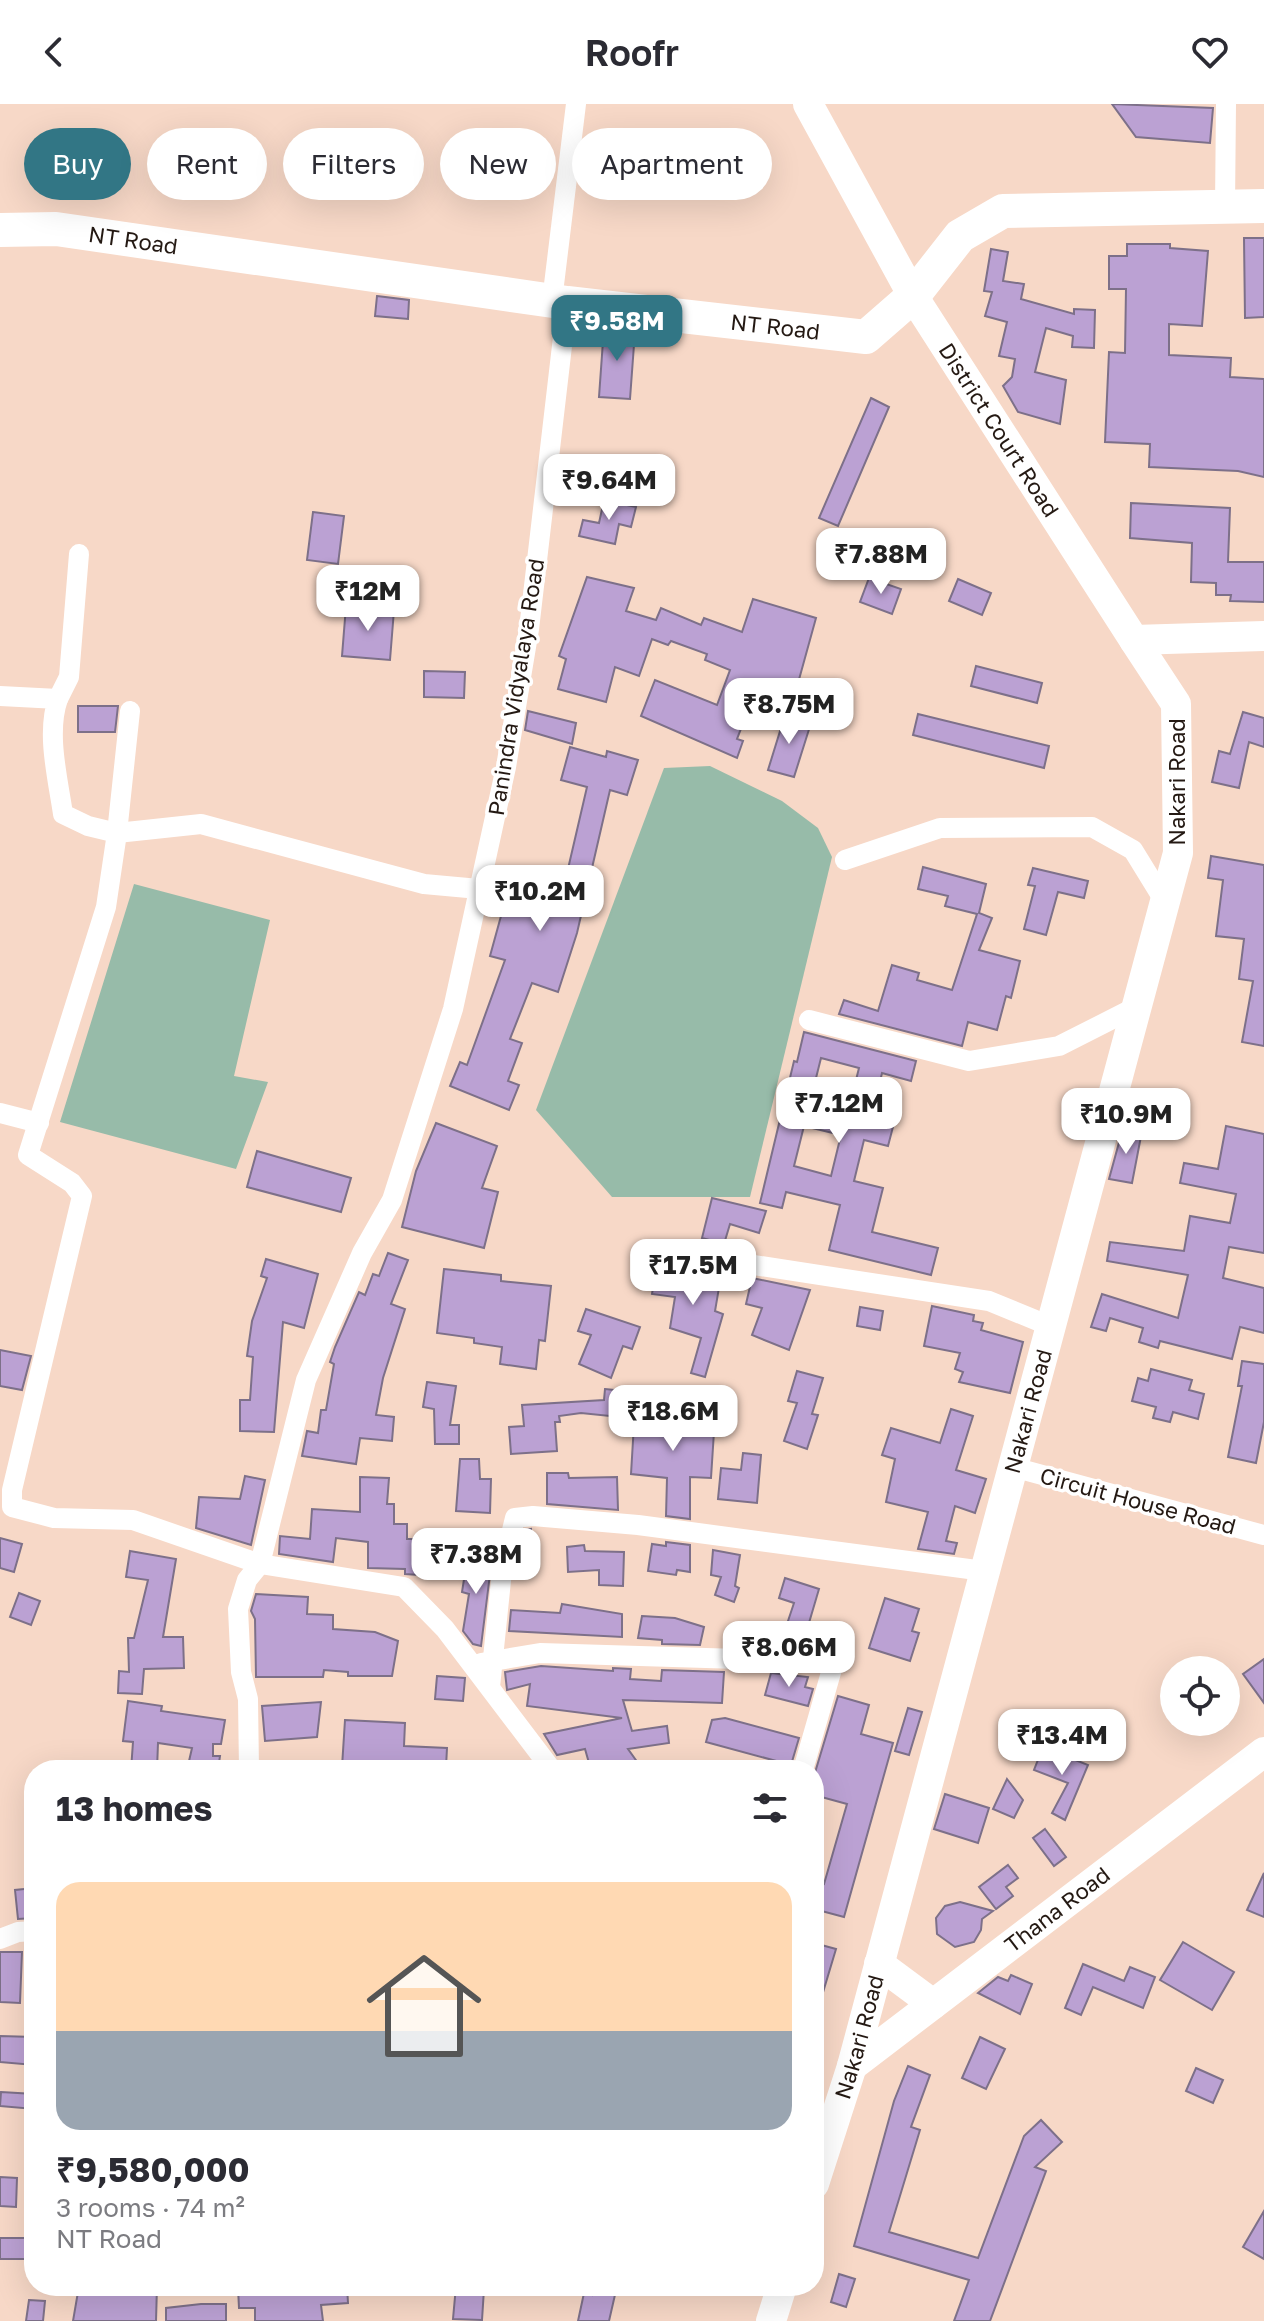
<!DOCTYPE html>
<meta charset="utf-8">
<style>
body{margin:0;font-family:"Golos Text",sans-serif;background:#f2f2f3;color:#2b2b33;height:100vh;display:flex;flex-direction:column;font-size:30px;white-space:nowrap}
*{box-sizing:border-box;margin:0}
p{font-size:26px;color:#7c7c81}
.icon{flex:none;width:44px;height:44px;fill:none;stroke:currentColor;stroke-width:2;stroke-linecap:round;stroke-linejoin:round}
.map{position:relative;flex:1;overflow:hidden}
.panel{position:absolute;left:24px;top:1656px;width:800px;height:536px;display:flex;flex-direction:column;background:#fff;border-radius:32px;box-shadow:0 8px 32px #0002}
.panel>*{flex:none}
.guide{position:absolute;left:24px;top:24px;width:800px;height:72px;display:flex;gap:16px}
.controls{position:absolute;left:1160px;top:1552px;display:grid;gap:16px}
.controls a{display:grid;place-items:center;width:80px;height:80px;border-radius:50%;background:#fff;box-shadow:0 8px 32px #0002;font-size:40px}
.price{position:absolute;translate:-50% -68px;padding:0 18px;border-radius:16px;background:#fff;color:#222;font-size:26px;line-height:52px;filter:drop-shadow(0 2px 4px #0008)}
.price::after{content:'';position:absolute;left:50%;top:48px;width:24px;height:18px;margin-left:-12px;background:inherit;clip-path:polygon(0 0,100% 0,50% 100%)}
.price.on{background:#327685;color:#fff}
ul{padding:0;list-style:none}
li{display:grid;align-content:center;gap:16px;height:424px;padding:0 32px}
li span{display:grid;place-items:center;height:248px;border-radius:24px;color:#555}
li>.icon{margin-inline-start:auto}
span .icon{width:144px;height:144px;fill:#fffc;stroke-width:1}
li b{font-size:34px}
h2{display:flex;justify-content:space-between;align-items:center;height:96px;padding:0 32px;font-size:34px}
.pill{padding:0 28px;border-radius:36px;background:#fff;box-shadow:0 8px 32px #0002;font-size:28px;line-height:72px}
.pill.on{background:#327685;color:#fff}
header{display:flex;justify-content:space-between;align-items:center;height:104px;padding:0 32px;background:#fff;font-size:36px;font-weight:600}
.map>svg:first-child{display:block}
.green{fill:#97bba9}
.building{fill:#bba1d3;stroke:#7d7089;stroke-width:2;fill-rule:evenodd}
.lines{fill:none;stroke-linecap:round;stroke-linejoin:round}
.street{stroke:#fff;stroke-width:20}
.secondary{stroke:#fff;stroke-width:30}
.primary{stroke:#fff;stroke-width:34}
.labels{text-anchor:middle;stroke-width:7;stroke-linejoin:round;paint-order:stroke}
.street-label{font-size:22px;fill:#241913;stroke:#fff}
</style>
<header><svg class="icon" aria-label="back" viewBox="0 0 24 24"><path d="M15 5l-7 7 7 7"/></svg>Roofr<svg class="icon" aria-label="heart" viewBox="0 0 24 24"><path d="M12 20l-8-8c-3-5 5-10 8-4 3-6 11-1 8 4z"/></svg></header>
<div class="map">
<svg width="1264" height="2217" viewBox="0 0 1264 2217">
<rect width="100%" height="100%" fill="#f7d8c7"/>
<g class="green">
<path d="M710 662 782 697 818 724 832 753 750 1093H612L536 1006 664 664Z"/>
<path d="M134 780 270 816 234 972 268 978 236 1065 60 1018Z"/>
</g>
<g class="building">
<path d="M1112 0 1213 4 1210 39 1136 33Z"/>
<path d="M1244 134H1264V213L1245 214Z"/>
<path d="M1127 140H1170V144L1208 147 1202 222 1169 220V251L1231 254 1230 273 1264 275V373L1238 367 1149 363 1150 340 1105 338 1109 248 1125 249 1126 185H1109V152H1127Z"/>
<path d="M991 145 1008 148 1003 177 1024 180 1021 195 1074 210V205L1095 206 1094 244 1072 243 1073 232 1046 224 1035 268 1066 276 1060 320 1018 308 1003 282 1012 273 1015 255 999 252 1007 218 985 212 992 188 984 187Z"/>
<path d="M377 192 409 196 408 215 375 212Z"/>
<path d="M604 223 635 227 630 295 599 293Z"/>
<path d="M871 294 889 303 838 422 819 414Z"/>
<path d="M604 396 636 403 631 423 619 420 615 440 579 432 583 416 599 419Z"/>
<path d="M1131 399 1230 404 1228 458H1264V498L1230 497 1231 491H1216V479L1191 478 1192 439 1130 434Z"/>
<path d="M313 408 344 412 338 460 307 456Z"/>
<path d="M838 436 869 447 860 473 829 462Z"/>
<path d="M587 473 634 484 626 507 656 516 661 504 701 521 704 514 742 528 753 495 816 514 795 590 759 579 737 635 743 637 737 654 641 612 655 576 717 601 730 566 705 556 707 550 671 537 668 541 652 535 639 572 615 563 606 598 558 585 566 555 559 552Z"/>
<path d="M869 474 901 485 892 510 860 498Z"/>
<path d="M958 475 991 489 982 511 949 497Z"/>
<path d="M346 502 394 506 390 556 342 552Z"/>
<path d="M976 562 1042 579 1037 599 971 582Z"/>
<path d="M424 567 465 568 464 594 424 593Z"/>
<path d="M78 602H118L115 628H78Z"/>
<path d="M528 607 576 619 572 640 525 626Z"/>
<path d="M1243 608 1264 614V643L1249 638 1239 684 1212 678 1219 647 1230 650Z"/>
<path d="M918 610 1049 642 1044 664 913 631Z"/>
<path d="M785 611 811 619 794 673 768 666Z"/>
<path d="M570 643 606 653 607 647 638 656 627 691 610 686 577 829 558 888 532 879 510 935 522 939 508 977 519 981 509 1006 450 982 460 958 467 961 505 856 490 852 509 783 561 795 587 683 561 676Z"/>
<path d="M1211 752 1264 761V942L1242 938 1253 877 1239 875 1244 835 1216 832 1223 776 1208 774Z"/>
<path d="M923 763 986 780 979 809 992 814 979 846 1020 857 1011 894 1006 892 997 926 968 918 962 942 839 910 844 896 878 907 892 861 919 869 917 876 952 886 977 810 945 802 948 792 918 785Z"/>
<path d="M1033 764 1088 777 1084 794 1058 788 1046 831 1024 825 1035 782 1028 781Z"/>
<path d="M804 928 916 957 911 977 882 969 872 1013 894 1019 888 1042 864 1036 854 1077 883 1084 872 1128 938 1144 931 1171 829 1146 840 1101 786 1088 782 1104 760 1099 794 957 797 958ZM821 954 859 964 848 1008 810 998ZM804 1022 841 1031 831 1072 794 1062Z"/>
<path d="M436 1019 497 1042 482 1084 498 1088 484 1144 402 1123 416 1067Z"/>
<path d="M1226 1022 1264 1030V1149L1229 1143 1223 1174 1264 1184V1229L1240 1223 1232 1255 1160 1237 1158 1244 1139 1238 1143 1224 1110 1214 1106 1227 1091 1223 1102 1190 1178 1214 1188 1171 1107 1157 1110 1138 1184 1147 1190 1112 1230 1119 1236 1090 1180 1079 1184 1059 1218 1065Z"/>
<path d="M1123 1024 1142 1027 1132 1079 1109 1075Z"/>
<path d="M257 1047 351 1074 341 1108 247 1083Z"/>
<path d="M712 1094 766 1107 759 1129 730 1120 724 1140 702 1134Z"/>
<path d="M388 1149 408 1156 391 1200 405 1205 383 1274 376 1311 394 1313 392 1337 360 1334 356 1360 302 1352 307 1327 318 1329 321 1306H326L334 1260 330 1258 335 1243 359 1188 365 1191 373 1170 379 1172Z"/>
<path d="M266 1155 318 1170 304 1224 283 1218 274 1328 240 1327V1296H250L253 1253 247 1252 252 1217 267 1174 261 1172Z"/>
<path d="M657 1159 702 1172 703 1163 722 1166 715 1207 723 1210 705 1273 691 1269 701 1234 670 1224 675 1193 652 1190Z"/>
<path d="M444 1165 501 1171V1177L551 1182 545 1237 539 1236 536 1265 500 1260 502 1243 474 1239V1234L437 1229Z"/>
<path d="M752 1174 810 1186 789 1246 752 1231 762 1204 746 1200Z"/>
<path d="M932 1202 974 1211 973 1217 983 1219 981 1226 1023 1238 1010 1289 959 1278 963 1268 955 1265 960 1249 924 1242Z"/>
<path d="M860 1203 883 1207 880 1226 857 1222Z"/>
<path d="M586 1205 640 1223 632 1245 623 1242 611 1274 579 1260 591 1231 578 1227Z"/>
<path d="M0 1246 31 1252 22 1286 0 1282Z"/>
<path d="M1242 1257 1264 1260V1318L1256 1359 1228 1353 1242 1282H1238Z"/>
<path d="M1151 1265 1192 1276 1189 1286 1204 1290 1198 1315 1173 1308 1170 1318 1153 1314 1156 1303 1132 1297 1138 1274 1148 1277Z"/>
<path d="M797 1267 823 1274 812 1310 818 1311 807 1345 784 1337 797 1299 788 1297Z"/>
<path d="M427 1278 456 1282 450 1321H459V1340H435L434 1305 423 1303Z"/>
<path d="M605 1285 632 1288 629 1314 581 1309 559 1312 560 1318H555L557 1347 511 1350 509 1323 524 1322 522 1301 604 1296Z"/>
<path d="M635 1303 654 1305 653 1309 715 1312 711 1374 690 1373V1415L666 1412 667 1374 631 1370Z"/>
<path d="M951 1305 973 1312 956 1366 986 1375 975 1409 955 1402 946 1437 957 1439 954 1450 918 1445 928 1408 886 1398 895 1355 882 1351 891 1324 940 1339Z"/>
<path d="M743 1349 761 1351 757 1399 718 1395 721 1364 741 1366Z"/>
<path d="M460 1355H479L480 1375H491L490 1409 456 1407Z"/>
<path d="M547 1369H568L569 1374 617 1373 618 1406 547 1400Z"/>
<path d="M245 1372 265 1376 251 1441 196 1424 199 1393 240 1395Z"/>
<path d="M360 1373 389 1374 387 1400H394V1420H407V1435H435V1459H419V1471L405 1470V1465L368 1464V1438L336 1434 333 1458 279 1450 280 1432 310 1435 312 1405 360 1408Z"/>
<path d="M531 1425 530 1444 535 1443 537 1463 516 1465 525 1426Z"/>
<path d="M0 1434 22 1440 14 1468 0 1464Z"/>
<path d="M666 1438 690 1441V1468L677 1466 676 1471 648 1467 652 1440 666 1442Z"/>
<path d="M584 1441 585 1447 624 1448 623 1482 599 1481V1466L568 1468 567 1443Z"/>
<path d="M713 1446 740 1451 735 1482 739 1484 734 1498 715 1491 721 1473 711 1471Z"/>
<path d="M130 1447 176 1455 163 1533H183L184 1564 144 1565 142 1590 118 1589 119 1567 129 1568 128 1534H134L148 1476 126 1473Z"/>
<path d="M468 1450 492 1454 481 1542 473 1540 463 1527 469 1490 462 1488Z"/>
<path d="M785 1474 819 1485 806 1529 786 1523 794 1499 779 1494Z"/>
<path d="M19 1489 40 1497 31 1521 10 1513Z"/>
<path d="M256 1490 308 1493 307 1510 333 1511V1525L375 1528 398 1537 392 1572H348V1568L324 1566 323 1573H256L255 1515 251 1507Z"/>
<path d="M885 1494 919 1505 912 1527 919 1529 910 1557 869 1544Z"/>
<path d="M562 1500 622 1510V1533L509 1527 511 1506 560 1509Z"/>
<path d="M642 1512 675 1514 704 1523 700 1541 662 1540V1536L638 1534Z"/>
<path d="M1264 1555V1599L1243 1570Z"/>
<path d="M541 1562 613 1567V1564L631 1565 630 1575 661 1577 662 1566 724 1568 722 1599 623 1596 632 1627 667 1622 669 1639 628 1645 643 1666H591L585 1645 557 1651 544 1630 622 1614 527 1602 530 1580 507 1586 505 1568Z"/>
<path d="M771 1569 808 1573 805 1583 813 1585 808 1602 765 1591Z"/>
<path d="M437 1572 465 1574 463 1597 435 1595Z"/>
<path d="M838 1592 869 1601 861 1630 893 1639 844 1813 814 1805V1778L824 1780 847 1700 814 1691V1672Z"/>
<path d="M128 1597 162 1602 161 1607 225 1616 221 1640H213V1652H220L218 1666H187L192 1644 158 1639 157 1666H131L133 1638 123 1637Z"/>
<path d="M321 1598 317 1633 265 1637 262 1602Z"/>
<path d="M908 1604 922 1608 909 1651 895 1647Z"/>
<path d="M725 1614 799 1634 791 1661 706 1638 712 1616Z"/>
<path d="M345 1616 405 1619 404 1642 447 1644 446 1663 409 1661V1666L342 1663Z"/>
<path d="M1043 1643 1088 1661 1065 1716 1052 1709 1068 1679 1034 1666Z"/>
<path d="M1007 1675 1023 1696 1014 1714 993 1705Z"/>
<path d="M945 1690 989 1704 978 1739 934 1725Z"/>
<path d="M1045 1725 1066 1753 1054 1762 1033 1734Z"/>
<path d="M1008 1761 1018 1774 1006 1783 1013 1792 996 1805 979 1783Z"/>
<path d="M1264 1769V1813L1247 1806Z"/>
<path d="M34 1784V1814L18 1815 15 1786Z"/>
<path d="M960 1798 993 1807 982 1815 981 1826 974 1838 955 1843 937 1830 936 1814 945 1802Z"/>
<path d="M1183 1838 1234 1868 1212 1906 1160 1876Z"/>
<path d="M814 1839 836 1845 818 1905 814 1904Z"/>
<path d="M0 1848H22L20 1899 0 1898Z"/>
<path d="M1083 1860 1124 1877 1130 1863 1155 1873 1143 1904 1093 1883 1081 1911 1065 1904Z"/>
<path d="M1011 1871 1032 1880 1020 1910 978 1889 998 1873 1008 1877Z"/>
<path d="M0 1932 34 1933V1961L0 1958Z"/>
<path d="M980 1933 1005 1945 986 1985 962 1974Z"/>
<path d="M908 1962 930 1971 911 2023 920 2026 889 2128 978 2154 1024 2032 1041 2016 1062 2038 1035 2063 1046 2067 990 2217H954L969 2176 854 2142 894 1997Z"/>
<path d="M1196 1964 1223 1976 1213 1999 1186 1987Z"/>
<path d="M1 1988 34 1990V2005L0 2002Z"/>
<path d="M0 2073 17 2074 16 2103 0 2102Z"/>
<path d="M1264 2107V2155L1243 2143Z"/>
<rect x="0" y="2134" width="33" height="21"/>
<path d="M839 2170 855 2175 846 2203 831 2198Z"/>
<path d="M79 2182H157L156 2217H73Z"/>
<path d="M347 2182 348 2199 321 2201 323 2217H255V2204H239L238 2184Z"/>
<path d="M456 2182 484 2185 482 2216 453 2215Z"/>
<path d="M593 2182H617L609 2217H578L584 2189 592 2191Z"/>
<path d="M29 2196 45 2197 43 2217H26Z"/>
<path d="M201 2200H226V2217H166V2204Z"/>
</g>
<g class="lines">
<g class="street">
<path d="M1225 102 1226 0"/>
<path d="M552 197 576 0"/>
<path d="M0 592 58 595C46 629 58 675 63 710L88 722 117 729 106 803 28 1051 72 1079 82 1092 12 1386V1403L54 1414 133 1416 260 1460 247 1476 238 1505 241 1568 248 1595 249 1666"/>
<path d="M58 595 69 573 79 450"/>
<path d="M130 607 117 729 201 720 424 780 479 785"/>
<path d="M845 756 940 724 1092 723 1133 746 1165 798"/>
<path d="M809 916 969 957 1059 942 1136 903"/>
<path d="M0 1009 39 1019"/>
<path d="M741 1159 989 1197 1050 1222"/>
<path d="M1013 1363 1264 1431"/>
<path d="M481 1559 540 1549 834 1558 803 1666"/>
<path d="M490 1583 502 1467 515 1414 533 1412 638 1421 984 1467"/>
<path d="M552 1666 445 1525 404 1483 260 1460 306 1276 362 1149 392 1096 453 905 506 663 529 525 567 199"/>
<path d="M0 1835 18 1828 34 1827"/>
<path d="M814 2009 831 2028"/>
</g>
<g class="secondary">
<path id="s1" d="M808 0 913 192 1134 536 1264 532"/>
<path d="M879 1860 933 1900"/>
<path id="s2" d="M852 1962 1264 1648"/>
<path id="s3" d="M814 2080 852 1962 1178 749 1176 600 1134 536"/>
<path d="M771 2217 782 2182"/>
</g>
<path class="primary" id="s4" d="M0 126 56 125 567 199 866 233 913 192 960 132 1003 107 1264 102"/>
</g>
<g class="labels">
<g class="street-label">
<text dy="8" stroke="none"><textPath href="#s4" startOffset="134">NT Road</textPath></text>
<text dy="8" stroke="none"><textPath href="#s4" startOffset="782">NT Road</textPath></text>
<text dy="8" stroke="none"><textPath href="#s1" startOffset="378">District Court Road</textPath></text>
<text transform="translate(516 583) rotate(-81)" y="8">Panindra Vidyalaya Road</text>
<text transform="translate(1177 678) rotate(-90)" y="8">Nakari Road</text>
<text dy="8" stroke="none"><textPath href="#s3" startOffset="802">Nakari Road</textPath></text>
<text transform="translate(1138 1397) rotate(15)" y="8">Circuit House Road</text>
<text dy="8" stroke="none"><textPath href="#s2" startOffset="258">Thana Road</textPath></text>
<text dy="8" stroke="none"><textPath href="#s3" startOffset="154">Nakari Road</textPath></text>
</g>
</g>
</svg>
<div class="controls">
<a><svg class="icon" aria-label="locate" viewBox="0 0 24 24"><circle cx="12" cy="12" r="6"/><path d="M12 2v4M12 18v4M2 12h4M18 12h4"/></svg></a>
</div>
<b class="price on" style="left:617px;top:259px">₹9.58M</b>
<b class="price" style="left:609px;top:418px">₹9.64M</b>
<b class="price" style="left:881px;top:492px">₹7.88M</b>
<b class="price" style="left:368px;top:529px">₹12M</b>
<b class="price" style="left:789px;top:642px">₹8.75M</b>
<b class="price" style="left:540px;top:829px">₹10.2M</b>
<b class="price" style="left:839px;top:1041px">₹7.12M</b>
<b class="price" style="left:1126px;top:1052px">₹10.9M</b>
<b class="price" style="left:693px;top:1203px">₹17.5M</b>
<b class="price" style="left:673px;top:1349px">₹18.6M</b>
<b class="price" style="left:476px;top:1492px">₹7.38M</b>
<b class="price" style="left:789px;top:1585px">₹8.06M</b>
<b class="price" style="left:1062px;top:1673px">₹13.4M</b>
<div class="guide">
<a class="pill on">Buy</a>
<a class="pill">Rent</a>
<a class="pill">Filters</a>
<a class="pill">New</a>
<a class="pill">Apartment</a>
</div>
<section class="panel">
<h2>13 homes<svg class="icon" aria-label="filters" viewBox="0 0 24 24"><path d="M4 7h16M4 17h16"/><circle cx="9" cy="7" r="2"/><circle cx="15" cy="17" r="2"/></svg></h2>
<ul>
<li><span style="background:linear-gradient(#ffd9b3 60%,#9aa5b1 0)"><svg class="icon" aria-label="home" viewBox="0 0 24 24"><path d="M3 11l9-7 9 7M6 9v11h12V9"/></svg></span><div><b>₹9,580,000</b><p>3 rooms · 74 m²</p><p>NT Road</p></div></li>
</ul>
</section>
</div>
